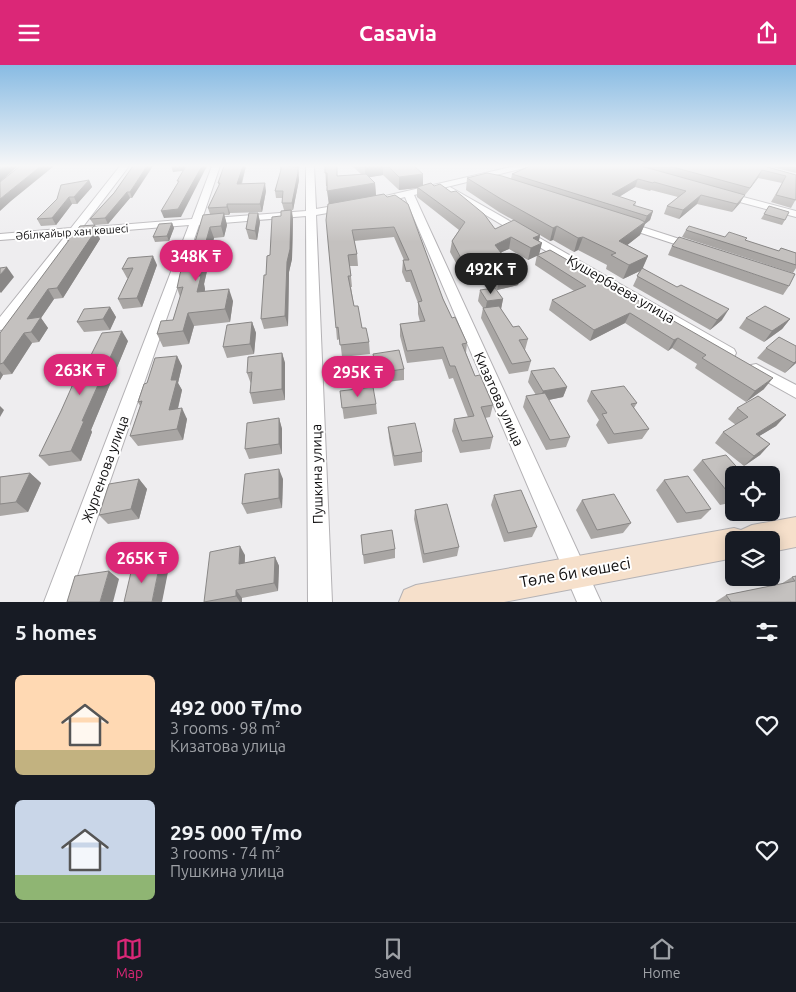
<!DOCTYPE html>
<meta charset="utf-8">
<style>
body{margin:0;font-family:Ubuntu,sans-serif;background:#242831;color:#f1f3f6;height:100vh;display:flex;flex-direction:column;font-size:19px;white-space:nowrap}
*{box-sizing:border-box;margin:0}
p{font-size:16px;color:#9ea1a6}
.icon{flex:none;width:28px;height:28px;fill:none;stroke:currentColor;stroke-width:2;stroke-linecap:round;stroke-linejoin:round}
.map{position:relative;height:537px;overflow:hidden}
.details{display:flex;flex-direction:column;background:#171b24;flex:1}
.details>*{flex:none}
.fabs{position:absolute;left:725px;top:401px;display:grid;gap:10px}
.fabs a{display:grid;place-items:center;width:55px;height:55px;border-radius:8px;background:#171b24;box-shadow:0 2px 12px #0003;font-size:25px}
.price{position:absolute;translate:-50% -42px;padding:0 11px;border-radius:18px;background:#db2777;color:#fff;font-size:16px;line-height:32px;filter:drop-shadow(0 1px 2px #0008)}
.price::after{content:'';position:absolute;left:50%;top:30px;width:15px;height:11px;margin-left:-8px;background:inherit;clip-path:polygon(0 0,100% 0,50% 100%)}
.price.selected{background:#222;color:#fff}
ul{padding:0;list-style:none}
li{display:flex;align-items:center;gap:15px;height:125px;padding:0 15px}
li span{display:grid;place-items:center;flex:none;width:140px;height:100px;border-radius:8px;color:#555}
li>.icon{margin-inline-start:auto}
span .icon{width:60px;height:60px;fill:#fffc;stroke-width:1}
li b{font-size:21px}
h2{display:flex;justify-content:space-between;align-items:center;height:60px;padding:0 15px;font-size:21px}
header{display:flex;justify-content:space-between;align-items:center;height:65px;padding:0 15px;background:#db2777;color:#fff;font-size:22px;font-weight:700}
.dock{display:flex;justify-content:space-around;align-items:center;height:70px;border-top:1px solid #363941;background:#171b24;font-size:14px;color:#9ea1a6}
.dock a{display:grid;justify-items:center;gap:2px}
.dock .selected{color:#db2777}
.map>svg:first-child{display:block}
.lines{fill:none;stroke-linecap:round;stroke-linejoin:round}
.street-casing{stroke:#b4b2b5;stroke-width:2}
.secondary-casing{stroke:#b4b2b5;stroke-width:2}
.street{fill:#fff;fill-rule:evenodd}
.secondary{fill:#f6e0cb;fill-rule:evenodd}
.wall{fill:#a9a6a4}
.shaded-wall{fill:#898786}
.building{fill:#c4c1bf;stroke:#898786}
.labels{text-anchor:middle;stroke-width:4;stroke-linejoin:round;paint-order:stroke}
.far-street-label{font-size:11px;fill:#0f0e0f;stroke:#fff}
.street-label{font-size:14px;fill:#0f0e0f;stroke:#fff}
.near-street-label{font-size:16px;fill:#0f0e0f;stroke:#fff}
</style>
<header><svg class="icon" aria-label="menu" viewBox="0 0 24 24"><path d="M4 6h16M4 12h16M4 18h16"/></svg>Casavia<svg class="icon" aria-label="share" viewBox="0 0 24 24"><path d="M12 15V3M7 8l5-5 5 5M5 13v7h14v-7"/></svg></header>
<div class="map">
<svg width="796" height="537" viewBox="0 0 796 537">
<rect width="100%" height="100%" fill="#eeedef"/>
<g class="lines">
<defs>
<g id="street">
<path d="M120 101H129L82 163 192 154 212 101H220L202 154 306 146V101H314L316 144 345 139 350 142 345 145 316 150 332 537H308L306 151 199 160 68 537H44L189 160 77 169 5 264 0 265V252L66 170 0 175V169L71 163Z"/>
<path d="M515 101H532L414 130 601 537H577L405 132 381 138 376 135 381 132Z"/>
<path d="M450 122 734 284 736 288 734 292H724L447 127V123Z"/>
<path d="M724 127 796 146V152L721 132V128Z"/>
<path d="M624 156 698 180 699 182 694 185 690 184 620 161V157Z"/>
<path d="M756 299 796 320V333L751 308 749 304 751 300Z"/>
</g>
<path id="secondary" d="M796 452V482L771 487V475H734V493L504 537H399L404 525 416 520 734 463 741 465 752 460Z"/>
</defs>
<use href="#street" class="street-casing"/>
<use href="#secondary" class="secondary-casing"/>
<use href="#street" class="street"/>
<use href="#secondary" class="secondary"/>
</g>
<g class="wall">
<path d="M133 101 132 133H130L108 159 95 160 99 169 98 170 100 174 63 233 54 234 41 253 48 263 39 277 32 278 12 309 3 310 0 315V268L68 177 67 175 94 160 90 154 114 128Z"/>
<path d="M224 101H246L242 119 266 126 262 147 230 148 229 150H224L227 160 224 172 214 173 206 203 207 206 204 219 205 224V226L233 236 230 257 194 261 189 279 163 282 157 269 173 255 180 232 177 223 210 149 208 143 219 120 218 118Z"/>
<path d="M280 101H300L298 104 299 115 293 145H292L293 154 292 194 289 207 288 261 264 264 261 254 266 210 270 190 281 151 284 145 282 138 283 133H276L275 126 281 105H280Z"/>
<path d="M325 101 338 111 361 109 352 101H414L423 120 495 164 522 160 499 147 466 125 467 113 511 114 512 109 530 101H764L796 110V134L791 143 771 137 782 118 758 113 745 130H744L740 138 732 147 697 139 679 154 664 149 667 141 678 132 651 125 650 126 635 122 619 132 636 137 635 141 653 146 650 155 645 159 640 170 627 180 648 191 642 203 722 255 710 265 633 221 640 206 623 214 606 204 607 200 578 185 574 187 553 175 550 176 540 170 539 176V189L764 324 746 337 695 303 697 299 672 283 668 286 625 258 590 276 549 245 552 235 574 226 535 200 537 190 528 195 509 184 501 187 508 197 521 208 518 220 497 225 483 208 463 211 450 187 452 176 459 165 417 132V123L399 125 383 110 369 112 375 118 376 130 443 234 452 253 467 278 466 288 475 311 493 340 490 352 485 353 493 372 490 384 460 388 452 366 454 354 468 352 453 313 449 314 442 294 407 298 400 271V259L420 257 418 249V238L410 217H406L402 207 403 195H404L394 172 354 176 357 189 358 201H350L352 222H351L354 241 362 263 369 277 370 289 342 292 340 274 337 275 336 263 329 139 327 121H326Z"/>
<path d="M767 101H796V108Z"/>
<path d="M89 115 92 122 77 139H72L56 160 41 161 37 154Z"/>
<path d="M769 141 785 155 782 160 761 154Z"/>
<path d="M258 148 260 157 257 175 249 174 246 164Z"/>
<path d="M172 158 174 163 169 176 155 177 153 172Z"/>
<path d="M686 165 746 176 779 186 781 183 796 188V203L793 208 682 172Z"/>
<path d="M672 181 789 221 783 230 668 190Z"/>
<path d="M157 200 142 242 123 244 118 234 128 213H127L122 204Z"/>
<path d="M480 225 503 234 501 244 513 262 528 274 525 285 531 296 528 306 509 309 481 253 483 243 478 236Z"/>
<path d="M110 242 116 252 110 265 84 267 77 257Z"/>
<path d="M746 253 790 254 782 264 764 277 739 263Z"/>
<path d="M252 257 256 268 254 289 227 293 223 282Z"/>
<path d="M128 276 91 365 92 367 81 396 49 401 39 391 61 346 72 322 70 319 89 294Z"/>
<path d="M766 283 796 298 785 308 757 293Z"/>
<path d="M282 288 285 298V335L253 339 250 328 251 319 247 308Z"/>
<path d="M373 289 404 304V315L378 318 374 299Z"/>
<path d="M177 291 182 301 178 318 182 325 178 344 187 354 183 375 138 381 130 371 140 341 138 337 147 318Z"/>
<path d="M531 306 567 322 563 332 548 335 570 372 566 382 546 385 523 342 526 331 536 330 528 317Z"/>
<path d="M340 326 376 339 377 349 344 354Z"/>
<path d="M591 326 637 338 634 343 649 364 642 374 608 379 596 360 599 355 587 336Z"/>
<path d="M737 343 786 350 776 361 759 371 770 379 760 390 744 401 715 378 723 367 736 360 728 354Z"/>
<path d="M279 353 282 364V389L249 394 245 384Z"/>
<path d="M388 362 422 387V397L394 401 389 373Z"/>
<path d="M702 395 734 410V437L720 440 693 405Z"/>
<path d="M30 408 41 418 28 447 0 451V412Z"/>
<path d="M139 414 147 424 139 454 108 459 99 450Z"/>
<path d="M283 414 282 443 247 449 242 439Z"/>
<path d="M664 415 711 444 701 454 677 458 656 425Z"/>
<path d="M494 430 537 462 532 472 504 477 491 440Z"/>
<path d="M582 435 631 458 623 468 591 474 576 445Z"/>
<path d="M415 445 459 482 457 491 423 498 414 454Z"/>
<path d="M361 470 395 484V493L364 499Z"/>
<path d="M245 490V498L275 492 279 501 278 526 242 533V537H204Z"/>
<path d="M796 511V537H715L726 530 781 519 792 512Z"/>
</g>
<g class="shaded-wall">
<path d="M5 101H18L0 117V105Z"/>
<path d="M41 101H54L11 136 0 146V134Z"/>
<path d="M147 101H153L132 133 130 127Z"/>
<path d="M171 101H189L190 105 173 107Z"/>
<path d="M202 101H207L181 152 164 153 161 146Z"/>
<path d="M243 101H246L239 127 237 119Z"/>
<path d="M296 101H300L298 104 299 115 293 145 292 138Z"/>
<path d="M365 101H383V110L365 113Z"/>
<path d="M762 105 758 113 745 130 750 123Z"/>
<path d="M423 109V122H417V123L399 125V112Z"/>
<path d="M638 114 635 122 609 138 612 129Z"/>
<path d="M89 115 92 122 77 139 74 132Z"/>
<path d="M265 118 266 126 262 147 260 139Z"/>
<path d="M375 118 376 131 329 140 327 126Z"/>
<path d="M127 127 130 133 108 159 105 153Z"/>
<path d="M701 130 697 139 679 154 683 145Z"/>
<path d="M745 130 740 138 732 147 737 139Z"/>
<path d="M69 132 72 139 56 160 52 153Z"/>
<path d="M227 139 230 148 229 150 227 142Z"/>
<path d="M291 145 293 154 292 194 289 207 288 261 285 251 287 197Z"/>
<path d="M653 146 650 155 645 159 640 170 616 189 619 176 644 158 647 151Z"/>
<path d="M224 148 227 160 224 172 221 161Z"/>
<path d="M258 148 260 157 257 175 255 166Z"/>
<path d="M172 158 174 163 169 176 167 171Z"/>
<path d="M95 160 99 169 98 170 100 174 63 233 57 223 90 165Z"/>
<path d="M557 161 553 175 550 176 553 163Z"/>
<path d="M210 162 214 173 206 203 207 206 204 219 205 224 202 239 197 227 198 211 201 194Z"/>
<path d="M540 170 538 180 542 178 539 190 528 195 533 173Z"/>
<path d="M511 172 509 184 493 191 495 180Z"/>
<path d="M583 172 578 185 574 187 578 173Z"/>
<path d="M153 191 157 200 142 242 137 233Z"/>
<path d="M648 191 642 205 623 214 629 200Z"/>
<path d="M7 202 14 212 1 228 0 227V210Z"/>
<path d="M521 208 518 220 497 225 500 213Z"/>
<path d="M48 224 54 234 41 253 48 263 39 277 31 267 27 254Z"/>
<path d="M229 224 233 236 230 257 225 244Z"/>
<path d="M503 234 501 244 485 247 487 236Z"/>
<path d="M110 242 116 252 110 265 103 254Z"/>
<path d="M729 244 722 255 710 265 717 255Z"/>
<path d="M188 248 194 261 189 279 183 266Z"/>
<path d="M630 248 625 258 590 276 594 265Z"/>
<path d="M790 254 782 264 764 277 772 266Z"/>
<path d="M252 257 256 268 254 289 250 279Z"/>
<path d="M122 266 128 276 91 365 92 367 81 396 71 386 82 356Z"/>
<path d="M24 268 32 278 12 309 3 298Z"/>
<path d="M678 273 672 283 668 286 674 275Z"/>
<path d="M282 288 285 298V335L282 324Z"/>
<path d="M177 291 182 301 178 318 182 325 175 355 169 345 171 315Z"/>
<path d="M796 296V298L785 308 794 298Z"/>
<path d="M0 306 3 310 0 315Z"/>
<path d="M773 313 764 324 746 337 755 326Z"/>
<path d="M567 322 563 332 539 337 543 326Z"/>
<path d="M0 341 4 345 0 352Z"/>
<path d="M182 343 187 354 183 375 177 364Z"/>
<path d="M786 350 776 361 746 379 756 369Z"/>
<path d="M279 353 282 364V389L279 379Z"/>
<path d="M770 379 760 390 744 401 754 391Z"/>
<path d="M279 404 283 414 282 443 279 433Z"/>
<path d="M30 408 41 418 28 447 16 437Z"/>
<path d="M139 414 147 424 139 454 131 444Z"/>
<path d="M240 481 245 490 244 507 239 499Z"/>
<path d="M275 492 279 501 278 526 274 518Z"/>
<path d="M160 498 168 507 162 537H152Z"/>
<path d="M109 506 119 514 113 537H100Z"/>
<path d="M236 525 242 533V537H240L236 531Z"/>
</g>
<g class="building">
<path d="M0 101H5L0 105Z"/>
<path d="M20 101H41L0 134V117Z"/>
<path d="M133 101H147L130 127H127L105 153 90 154 114 128Z"/>
<path d="M186 101H202L178 144 161 146 179 116H177Z"/>
<path d="M224 101H243L237 119 265 118 260 139H227V142L208 143 220 118H218Z"/>
<path d="M282 101 298 102V108L292 138H282L283 126H275Z"/>
<path d="M325 101H337V111L366 109 375 118 327 126V108H325Z"/>
<path d="M388 101H414L423 109 399 112Z"/>
<path d="M530 101H641L745 130 737 139 701 130 683 145 667 141 686 126 654 117 653 118 638 114 612 129 636 137 633 140 653 146 647 151 512 109Z"/>
<path d="M669 101H764L796 110V135L776 130 786 111 762 105 750 123Z"/>
<path d="M487 108 502 111 639 154 645 157 619 176 648 191 629 200 611 190 616 188 583 172 578 173 557 161 553 163 501 134 467 113Z"/>
<path d="M89 115 74 132H69L52 153 37 154 57 134 61 120Z"/>
<path d="M431 118 434 121 440 119 451 127 456 126 484 149 495 164 514 155 540 170 533 173 542 178 531 183 511 172 495 180 508 197H510L521 208 500 213 485 196 464 199 452 176 465 157 417 122Z"/>
<path d="M384 129 387 132 395 130 408 139 443 234 452 253 455 252 467 278 462 279 475 311 480 310 493 340 481 342 493 372 462 376 454 354 474 351 455 301H450L443 282 407 286 400 259 425 256 418 237 422 236 411 205 406 206 403 195H409L394 162 352 165 357 189 348 190 351 211H348L354 241H358L362 263H366L369 277 340 280 338 262 336 263 326 155 328 139Z"/>
<path d="M769 141 789 147 785 155 764 149Z"/>
<path d="M291 145 290 184 287 197 285 251 261 254 264 210H266L267 191 270 190 272 152 281 151V146Z"/>
<path d="M224 148 221 161 210 162 201 194 203 193 198 211H201L197 227 229 224 225 244 188 248 183 266 157 269 161 256 173 255 183 222 177 223 180 209 190 178 195 177 203 150Z"/>
<path d="M249 148H258L255 166 246 164Z"/>
<path d="M172 158 167 171 153 172 159 159Z"/>
<path d="M95 160 90 165H96L57 223 48 224 27 254 41 252 31 267 24 268 3 298 0 299V268L69 175H67L80 161Z"/>
<path d="M689 161 725 172 729 167 747 173 745 175 779 186 781 183 796 188V200L686 165Z"/>
<path d="M679 172 795 209 789 221 672 181Z"/>
<path d="M550 185 773 313 755 326 702 293 706 290 678 273 674 275 630 248 594 265 552 235 586 221 537 190Z"/>
<path d="M153 191 137 233 118 234 133 203 122 204 128 193Z"/>
<path d="M7 202 0 210V203Z"/>
<path d="M642 203 677 222 681 220 729 244 717 255 637 211Z"/>
<path d="M495 223 503 234 487 236 480 225Z"/>
<path d="M499 241 513 262 519 261 528 274 519 275 531 296 512 299 483 243Z"/>
<path d="M765 241 790 254 772 266 746 253Z"/>
<path d="M110 242 103 254 77 257 84 244Z"/>
<path d="M252 257 250 279 223 282 227 260Z"/>
<path d="M122 266 82 356H84L71 386 39 391 61 346 73 319H70L82 295 89 294 102 268Z"/>
<path d="M779 272 796 281V296L794 298 766 283Z"/>
<path d="M399 285 404 304 377 308 373 289Z"/>
<path d="M282 288V324L250 328 252 307 247 308 248 292Z"/>
<path d="M177 291 171 315H177L169 345 182 343 177 364 130 371 142 336 138 337 144 319 147 318 155 293Z"/>
<path d="M554 303 567 322 543 326 531 306Z"/>
<path d="M624 321 637 338 631 339 649 364 614 369 602 349 607 348 591 326Z"/>
<path d="M373 322 376 339 342 343 340 326Z"/>
<path d="M545 328 570 372 550 375 526 331Z"/>
<path d="M758 331 786 350 756 369 770 379 754 391 723 367 748 352 737 343Z"/>
<path d="M279 353V379L245 384 247 358Z"/>
<path d="M415 358 422 387 394 391 388 362Z"/>
<path d="M726 390 744 410H734V430H730L702 395Z"/>
<path d="M279 404V433L242 439 245 409Z"/>
<path d="M30 408 16 437 0 439V412Z"/>
<path d="M688 411 711 444 686 448 664 415Z"/>
<path d="M139 414 131 444 99 450 109 419Z"/>
<path d="M521 425 537 462 508 468 494 430Z"/>
<path d="M614 429 631 458 597 465 582 435Z"/>
<path d="M447 439 459 482 424 489 415 445Z"/>
<path d="M392 465 395 484 363 490 361 470Z"/>
<path d="M240 481 239 499 275 492 274 518 236 525V531L204 537 210 487Z"/>
<path d="M160 498 152 537H124L132 503Z"/>
<path d="M109 506 100 537H67L75 511Z"/>
<path d="M796 511V537H731L726 530 795 516 792 512Z"/>
</g>
<linearGradient id="sky" x2="0" y2="1"><stop stop-color="#88bbe3"/><stop offset="0.57" stop-color="#f7f7f8"/><stop offset="1" stop-color="#f7f7f8" stop-opacity="0"/></linearGradient>
<rect width="796" height="177" fill="url(#sky)"/>
<g class="labels">
<g class="far-street-label">
<text transform="translate(72 167) rotate(-4)" y="4">Әбілқайыр хан көшесі</text>
</g>
<g class="street-label">
<text transform="translate(621 224) rotate(30)" y="5">Кушербаева улица</text>
<text transform="translate(499 334) rotate(66)" y="5">Кизатова улица</text>
<text transform="translate(105 404) rotate(-70)" y="5">Жургенова улица</text>
<text transform="translate(317 409) rotate(-91)" y="5">Пушкина улица</text>
</g>
<g class="near-street-label">
<text transform="translate(575 507) rotate(-10)" y="6">Төле би көшесі</text>
</g>
</g>
</svg>
<div class="fabs">
<a><svg class="icon" aria-label="locate" viewBox="0 0 24 24"><circle cx="12" cy="12" r="6"/><path d="M12 2v4M12 18v4M2 12h4M18 12h4"/></svg></a>
<a><svg class="icon" aria-label="layers" viewBox="0 0 24 24"><path d="M12 4l9 5-9 5-9-5zM3 14l9 5 9-5"/></svg></a>
</div>
<b class="price" style="left:196px;top:217px">348K ₸</b>
<b class="price selected" style="left:491px;top:230px">492K ₸</b>
<b class="price" style="left:80px;top:331px">263K ₸</b>
<b class="price" style="left:358px;top:333px">295K ₸</b>
<b class="price" style="left:142px;top:519px">265K ₸</b>
</div>
<section class="details">
<h2>5 homes<svg class="icon" aria-label="filters" viewBox="0 0 24 24"><path d="M4 7h16M4 17h16"/><circle cx="9" cy="7" r="2"/><circle cx="15" cy="17" r="2"/></svg></h2>
<ul>
<li><span style="background:linear-gradient(#ffd9b3 75%,#c2b280 0)"><svg class="icon" aria-label="home" viewBox="0 0 24 24"><path d="M3 11l9-7 9 7M6 9v11h12V9"/></svg></span><div><b>492 000 ₸/mo</b><p>3 rooms · 98 m²</p><p>Кизатова улица</p></div><svg class="icon" aria-label="heart" viewBox="0 0 24 24"><path d="M12 20l-8-8c-3-5 5-10 8-4 3-6 11-1 8 4z"/></svg></li>
<li><span style="background:linear-gradient(#c9d6e8 75%,#8fb573 0)"><svg class="icon" aria-label="home" viewBox="0 0 24 24"><path d="M3 11l9-7 9 7M6 9v11h12V9"/></svg></span><div><b>295 000 ₸/mo</b><p>3 rooms · 74 m²</p><p>Пушкина улица</p></div><svg class="icon" aria-label="heart" viewBox="0 0 24 24"><path d="M12 20l-8-8c-3-5 5-10 8-4 3-6 11-1 8 4z"/></svg></li>
</ul>
</section>
<nav class="dock">
<a class="selected"><svg class="icon" aria-label="map" viewBox="0 0 24 24"><path d="M3 6l6-2 6 2 6-2v14l-6 2-6-2-6 2zM9 4v14M15 6v14"/></svg>Map</a>
<a><svg class="icon" aria-label="saved" viewBox="0 0 24 24"><path d="M7 4h10v16l-5-4-5 4z"/></svg>Saved</a>
<a><svg class="icon" aria-label="home" viewBox="0 0 24 24"><path d="M3 11l9-7 9 7M6 9v11h12V9"/></svg>Home</a>
</nav>
